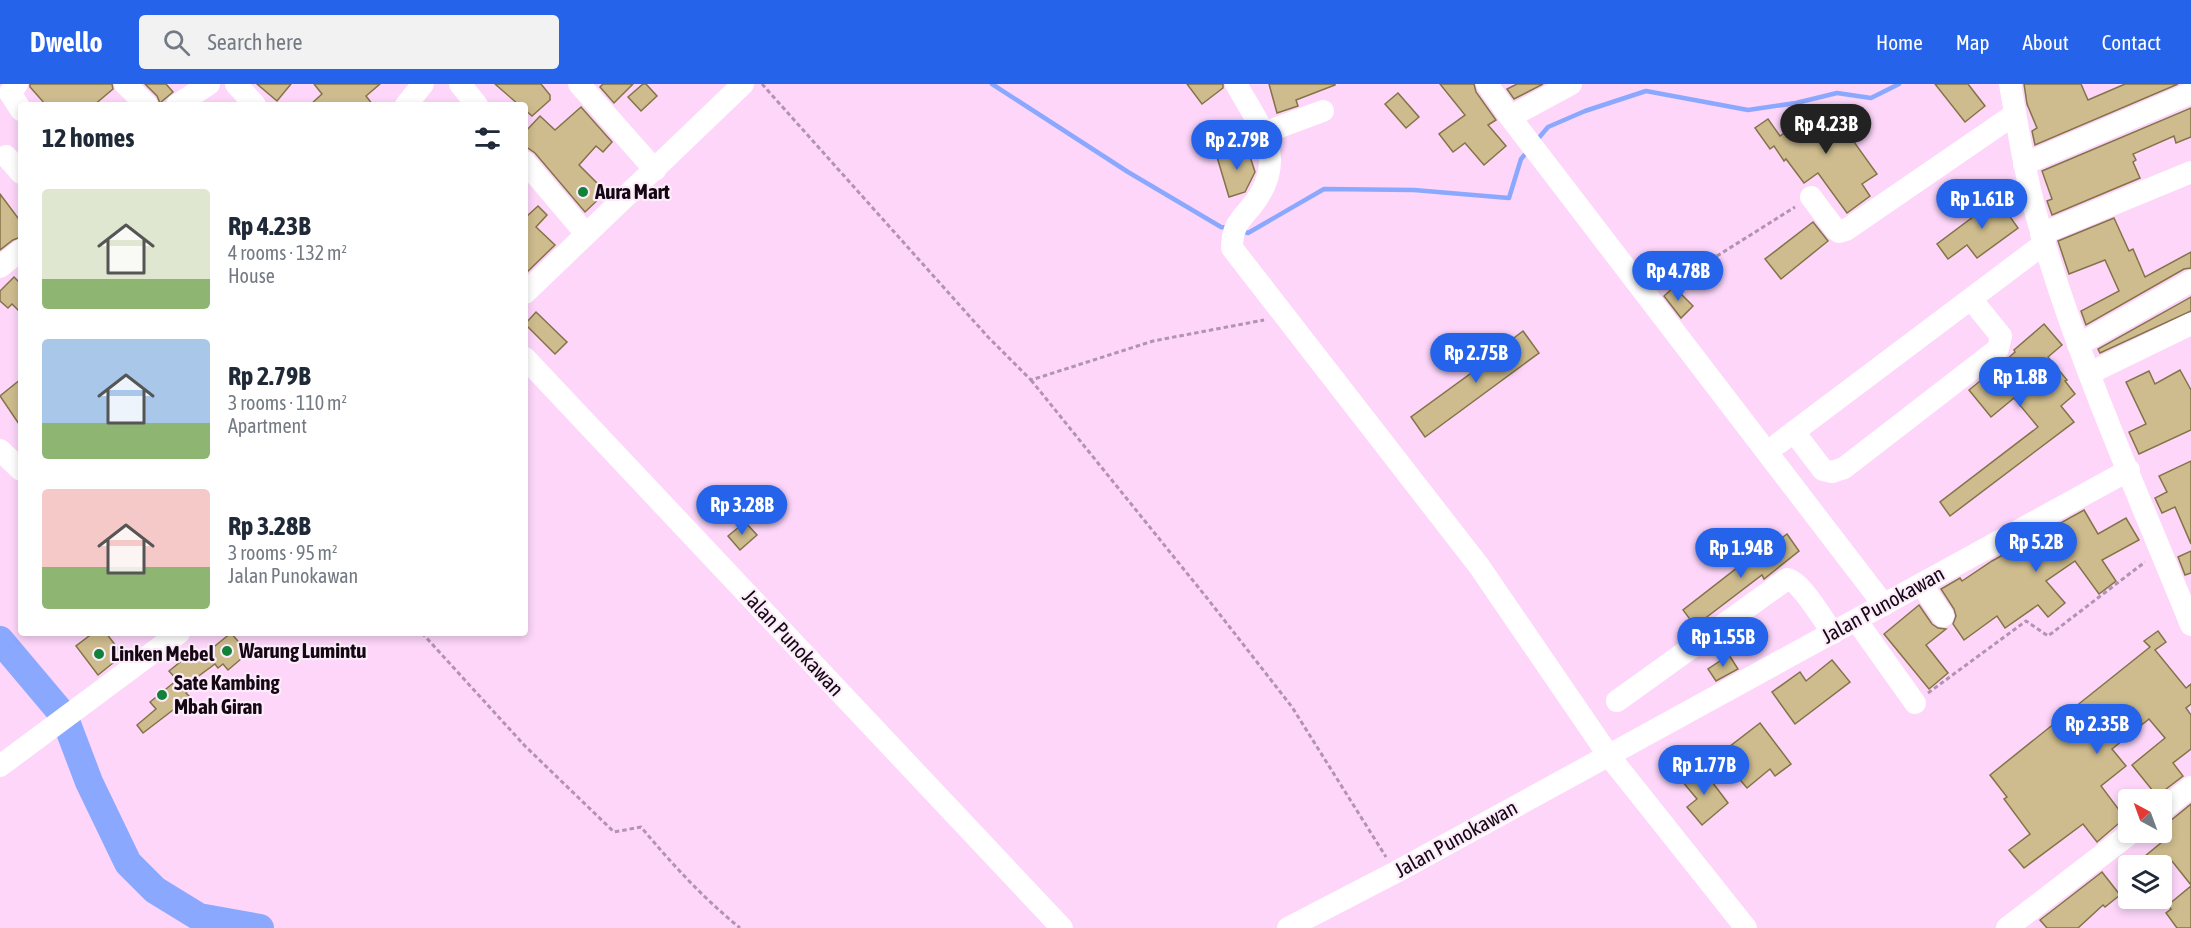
<!DOCTYPE html>
<meta charset="utf-8">
<style>
body{margin:0;font-family:"Asap Condensed",sans-serif;background:#f2f2f3;color:#1f2937;height:100vh;display:flex;flex-direction:column;font-size:22px;white-space:nowrap}
*{box-sizing:border-box;margin:0}
p{font-size:20px;color:#747a83}
.icon{flex:none;width:33px;height:33px;fill:none;stroke:currentColor;stroke-width:2;stroke-linecap:round;stroke-linejoin:round}
.map{position:relative;flex:1;overflow:hidden}
.panel{position:absolute;left:18px;top:18px;width:510px;height:534px;display:flex;flex-direction:column;background:#fff;border-radius:6px;box-shadow:0 3px 9px #0003}
.panel>*{flex:none}
.needle{width:39px;rotate:319deg}
.buttons{position:absolute;left:2118px;top:705px;display:grid;gap:12px}
.buttons a{display:grid;place-items:center;width:54px;height:54px;border-radius:6px;background:#fff;box-shadow:0 3px 9px #0003;font-size:30px}
.price{position:absolute;translate:-50% -51px;padding:0 14px;border-radius:21px;background:#2563eb;color:#fff;font-size:20px;line-height:39px;filter:drop-shadow(0 2px 3px #0008)}
.price::after{content:'';position:absolute;left:50%;top:36px;width:18px;height:14px;margin-left:-9px;background:inherit;clip-path:polygon(0 0,100% 0,50% 100%)}
.price.selected{background:#222;color:#fff}
ul{padding:0;list-style:none}
li{display:flex;align-items:center;gap:18px;height:150px;padding:0 24px}
li span{display:grid;place-items:center;flex:none;width:168px;height:120px;border-radius:6px;color:#555}
li>.icon{margin-inline-start:auto}
span .icon{width:72px;height:72px;fill:#fffc;stroke-width:1}
li b{font-size:26px}
h2{display:flex;justify-content:space-between;align-items:center;height:72px;padding:0 24px;font-size:26px}
header{display:flex;align-items:center;gap:36px;box-sizing:border-box;height:84px;padding:0 30px;background:#2563eb;color:#fff}
header strong{font-size:28px}
nav{display:flex;gap:33px;margin-inline-start:auto;font-size:21px}
.search{width:420px;height:54px;background:#f2f2f3;display:flex;align-items:center;gap:15px;box-sizing:border-box;padding:0 21px;border-radius:6px;color:#747a83;font-size:22px}
.map>svg:first-child{display:block}
.lines{fill:none;stroke-linecap:round;stroke-linejoin:round}
.stream{stroke:#8ba8ff;stroke-width:4.5}
.river{stroke:#8ba8ff;stroke-width:28}
.building{fill:#cebc8e;stroke:#847348;stroke-width:1.5}
.path{stroke:#b293b0;stroke-width:3;stroke-dasharray:4.5 3;stroke-linecap:butt}
.minor{stroke:#fff;stroke-width:22}
.poi-dot{fill:#108239;stroke:#fcecfa;stroke-width:2}
.labels{text-anchor:middle;stroke-width:4.5;stroke-linejoin:round;paint-order:stroke}
.poi-label{font-size:21px;font-weight:bold;fill:#150814;stroke:#fcecfa;text-anchor:start}
.street-label{font-size:21px;fill:#150814;stroke:#fcecfa}
</style>
<header>
<strong>Dwello</strong>
<div class="search"><svg class="icon" aria-label="search" viewBox="0 0 24 24"><circle cx="10" cy="10" r="6"/><path d="M15 15l6 6"/></svg>Search here</div>
<nav><a>Home</a><a>Map</a><a>About</a><a>Contact</a></nav>
</header>
<div class="map">
<svg width="2191" height="844" viewBox="0 0 2191 844">
<rect width="100%" height="100%" fill="#fdd6fa"/>
<g class="lines">
<g class="stream">
<path d="M992 0 1128 88 1221 143 1228 144"/>
<path d="M1537 56 1548 43 1585 27 1646 7 1748 26 1796 19 1837 9 1871 14 1899 0"/>
<path d="M1242 147 1248 149 1324 105 1414 106 1509 114 1521 75 1528 67"/>
</g>
<path class="river" d="M0 556 64 632 89 698 128 779 155 806 199 833 260 844"/>
</g>
<g class="building">
<path d="M30 0H112L113 5 94 21H46L30 3Z"/>
<path d="M145 0H166L173 8 160 19 157 12Z"/>
<path d="M257 0H291L277 17Z"/>
<path d="M314 0H380L366 12 373 21H310L322 10Z"/>
<path d="M495 0H541L550 11V16L532 32 525 26V21H519Z"/>
<path d="M603 0H633L614 19 600 3Z"/>
<path d="M643 0H646L657 12 641 27 628 13Z"/>
<path d="M1187 0H1223V4L1202 20Z"/>
<path d="M1269 0H1335V1L1296 16 1298 22 1277 29Z"/>
<path d="M1440 0H1474L1476 8 1496 36 1488 41 1506 62 1484 81 1465 59 1453 68 1439 50 1465 31Z"/>
<path d="M1517 0H1543L1514 15 1507 5Z"/>
<path d="M1935 0H1968L1985 22 1965 38Z"/>
<path d="M2024 0H2081L2088 16 2125 0H2178L2035 61 2032 47 2037 44 2027 20Z"/>
<path d="M1398 9 1419 33 1406 44 1385 20Z"/>
<path d="M581 23 612 58 603 68 596 62 579 81 606 108 585 128 535 69 525 62V48L540 32 555 46Z"/>
<path d="M1828 24 1841 41 1859 28 1866 38 1849 51 1877 90 1862 100 1870 112 1847 129 1818 89 1804 99 1786 75 1784 77 1774 62 1770 65 1755 44 1768 35 1780 52 1790 45 1794 50Z"/>
<path d="M2191 24V53L2176 59 2174 52 2133 70 2136 76 2133 78 2140 94 2052 131 2047 117 2052 115 2042 87Z"/>
<path d="M1247 63 1255 88 1245 108 1229 113 1217 73Z"/>
<path d="M2005 109 2016 125 2008 130 2018 144 1977 174 1967 161 1948 175 1937 160Z"/>
<path d="M0 110 21 138V153L13 156 0 166Z"/>
<path d="M538 122 547 131 536 143 555 161 525 190V132L526 133Z"/>
<path d="M2114 134 2129 167 2133 165 2145 193 2191 168V184L2184 185 2086 241 2081 227 2119 207 2105 176 2069 190 2058 157Z"/>
<path d="M1813 138 1828 157 1781 195 1765 175Z"/>
<path d="M14 193 21 200V229L12 220 8 224 0 217V207Z"/>
<path d="M1674 203 1693 222 1681 234 1664 212Z"/>
<path d="M2191 213V227L2100 269 2098 265Z"/>
<path d="M536 228 567 258 555 270 525 240Z"/>
<path d="M2044 240 2062 261 2048 273 2067 296 2065 297 2075 310 2061 322 2074 338 1950 432 1940 418 2038 343 2014 314 1991 333 1969 306 2006 276 2015 268 2014 266Z"/>
<path d="M1523 247 1539 269 1425 353 1411 333 1485 279 1484 277Z"/>
<path d="M2180 286 2191 306V346L2139 370 2129 348 2146 340 2126 298 2149 287 2155 300Z"/>
<path d="M21 295V343L0 312Z"/>
<path d="M2191 377V460L2175 423 2162 429 2155 414 2167 408 2159 392Z"/>
<path d="M2084 426 2098 450 2126 434 2139 456 2102 476 2116 497 2099 510 2075 477 2046 497 2065 519 2048 533 2038 521 2005 544 1997 532 1964 556 1953 540 1956 532 1954 525 1941 505 1960 494 1962 497 1992 477Z"/>
<path d="M745 438 757 451 740 466 728 452Z"/>
<path d="M1787 450 1799 467 1764 495 1762 491 1695 542 1683 526 1737 484 1738 486Z"/>
<path d="M2191 467V489L2185 491 2178 473Z"/>
<path d="M1919 521 1932 540 1938 544 1946 545 1926 561 1948 589 1929 605 1884 550Z"/>
<path d="M2158 547 2166 558 2155 566 2186 604 2191 600V620L2186 624 2191 631V665L2173 679 2183 692 2157 712 2132 681 2165 654 2149 635 2112 665 2126 682 2101 702 2125 734 2097 758 2083 740 2024 784 2009 766 2030 750 2004 715 2007 713 1990 691 2150 563 2144 557Z"/>
<path d="M93 549H106L123 571 98 591 76 562Z"/>
<path d="M231 549 248 569 228 586 223 580 218 584 215 580 192 597 195 601 186 609 190 613 143 649 137 641 156 625 150 618 177 596 169 587 180 578 177 574 192 564 200 574Z"/>
<path d="M1729 571 1738 585 1716 597 1708 585Z"/>
<path d="M1832 576 1850 598 1795 640 1772 608 1800 588 1806 597Z"/>
<path d="M1760 639 1791 680 1775 692 1770 685 1747 704 1736 691 1745 684 1729 663Z"/>
<path d="M1700 682 1728 719 1702 741 1687 723 1697 715 1682 697Z"/>
<path d="M2191 720V801L2168 772 2156 782H2133L2168 753 2162 744V739L2170 737Z"/>
<path d="M2102 788 2120 811 2105 823 2103 821 2078 844H2047L2040 836Z"/>
<path d="M2191 802V844H2177L2166 829 2171 825 2168 821Z"/>
</g>
<g class="lines">
<g class="path">
<path d="M762 0 988 253 1031 296 1153 257 1264 236"/>
<path d="M1666 204 1795 123"/>
<path d="M1031 296 1207 514 1292 623 1386 773"/>
<path d="M422 549 525 662 614 748 641 743C672 780 703 814 740 844"/>
<path d="M1928 609 2026 537 2048 552 2145 478"/>
</g>
<g class="minor">
<path d="M17 0 10 9 21 26"/>
<path d="M125 0 147 21"/>
<path d="M236 0 255 21"/>
<path d="M460 0 477 21"/>
<path d="M579 0 655 86"/>
<path d="M1236 0C1261 45 1290 75 1251 123 1238 138 1232 144 1232 164L1479 482 1609 672 1746 844"/>
<path d="M1487 0 1510 33 1571 0"/>
<path d="M2010 0C2019 51 2027 102 2042 151 2081 284 2139 412 2191 541"/>
<path d="M177 21 209 0"/>
<path d="M406 21 423 0"/>
<path d="M1510 33 1884 521"/>
<path d="M1263 49 1323 27"/>
<path d="M6 72 21 89"/>
<path d="M525 78 586 150"/>
<path d="M2024 80 2191 9"/>
<path d="M1811 113 1835 145 1839 148 1846 146 2015 30"/>
<path d="M2041 150 2191 88"/>
<path d="M0 183 21 166"/>
<path d="M525 209 743 0"/>
<path d="M2078 261 2191 197"/>
<path d="M525 274 1062 844"/>
<path d="M2090 289 2191 240"/>
<path d="M1794 348 1823 386 1832 388 1844 384 1998 265 2001 252 1971 215"/>
<path d="M1779 359 2045 159"/>
<path d="M0 366 21 386"/>
<path d="M1921 500 1943 532"/>
<path d="M1856 536 1915 619"/>
<path d="M1617 617 1787 495C1801 497 1823 536 1833 549"/>
<path d="M0 682 179 549"/>
<path d="M2162 726 2191 703"/>
<path d="M1288 844 1396 788 2129 386"/>
<path d="M2007 844 2132 748"/>
</g>
</g>
<g class="poi-dot">
<circle cx="583" cy="108" r="6"/>
<circle cx="227" cy="567" r="6"/>
<circle cx="99" cy="570" r="6"/>
<circle cx="162" cy="611" r="6"/>
</g>
<g class="labels">
<g class="poi-label">
<text x="595" y="115">Aura Mart</text>
<text x="239" y="574">Warung Lumintu</text>
<text x="111" y="577">Linken Mebel</text>
<text x="174" y="606">Sate Kambing<tspan x="174" dy="24">Mbah Giran</tspan></text>
</g>
<g class="street-label">
<text transform="translate(1883 521) rotate(-29)" y="7">Jalan Punokawan</text>
<text transform="translate(793 559) rotate(47)" y="7">Jalan Punokawan</text>
<text transform="translate(1456 755) rotate(-29)" y="7">Jalan Punokawan</text>
</g>
</g>
</svg>
<div class="buttons">
<a><svg class="needle" viewBox="-14 -14 28 28"><path d="M0-13l5 13h-10z" fill="#e53935"/><path d="M0 13l5-13h-10z" fill="#747a83"/></svg></a>
<a><svg class="icon" aria-label="layers" viewBox="0 0 24 24"><path d="M12 4l9 5-9 5-9-5zM3 14l9 5 9-5"/></svg></a>
</div>
<b class="price selected" style="left:1826px;top:71px">Rp 4.23B</b>
<b class="price" style="left:1237px;top:87px">Rp 2.79B</b>
<b class="price" style="left:1982px;top:146px">Rp 1.61B</b>
<b class="price" style="left:1678px;top:218px">Rp 4.78B</b>
<b class="price" style="left:1476px;top:300px">Rp 2.75B</b>
<b class="price" style="left:2020px;top:324px">Rp 1.8B</b>
<b class="price" style="left:742px;top:452px">Rp 3.28B</b>
<b class="price" style="left:2036px;top:489px">Rp 5.2B</b>
<b class="price" style="left:1741px;top:495px">Rp 1.94B</b>
<b class="price" style="left:1723px;top:584px">Rp 1.55B</b>
<b class="price" style="left:2097px;top:671px">Rp 2.35B</b>
<b class="price" style="left:1704px;top:712px">Rp 1.77B</b>
<section class="panel">
<h2>12 homes<svg class="icon" aria-label="filters" viewBox="0 0 24 24"><path d="M4 7h16M4 17h16"/><circle cx="9" cy="7" r="2"/><circle cx="15" cy="17" r="2"/></svg></h2>
<ul>
<li><span style="background:linear-gradient(#dfe7d0 75%,#8fb573 0)"><svg class="icon" aria-label="home" viewBox="0 0 24 24"><path d="M3 11l9-7 9 7M6 9v11h12V9"/></svg></span><div><b>Rp 4.23B</b><p>4 rooms · 132 m²</p><p>House</p></div></li>
<li><span style="background:linear-gradient(#a9c7e8 70%,#8fb573 0)"><svg class="icon" aria-label="home" viewBox="0 0 24 24"><path d="M3 11l9-7 9 7M6 9v11h12V9"/></svg></span><div><b>Rp 2.79B</b><p>3 rooms · 110 m²</p><p>Apartment</p></div></li>
<li><span style="background:linear-gradient(#f6c9c9 65%,#8fb573 0)"><svg class="icon" aria-label="home" viewBox="0 0 24 24"><path d="M3 11l9-7 9 7M6 9v11h12V9"/></svg></span><div><b>Rp 3.28B</b><p>3 rooms · 95 m²</p><p>Jalan Punokawan</p></div></li>
</ul>
</section>
</div>
